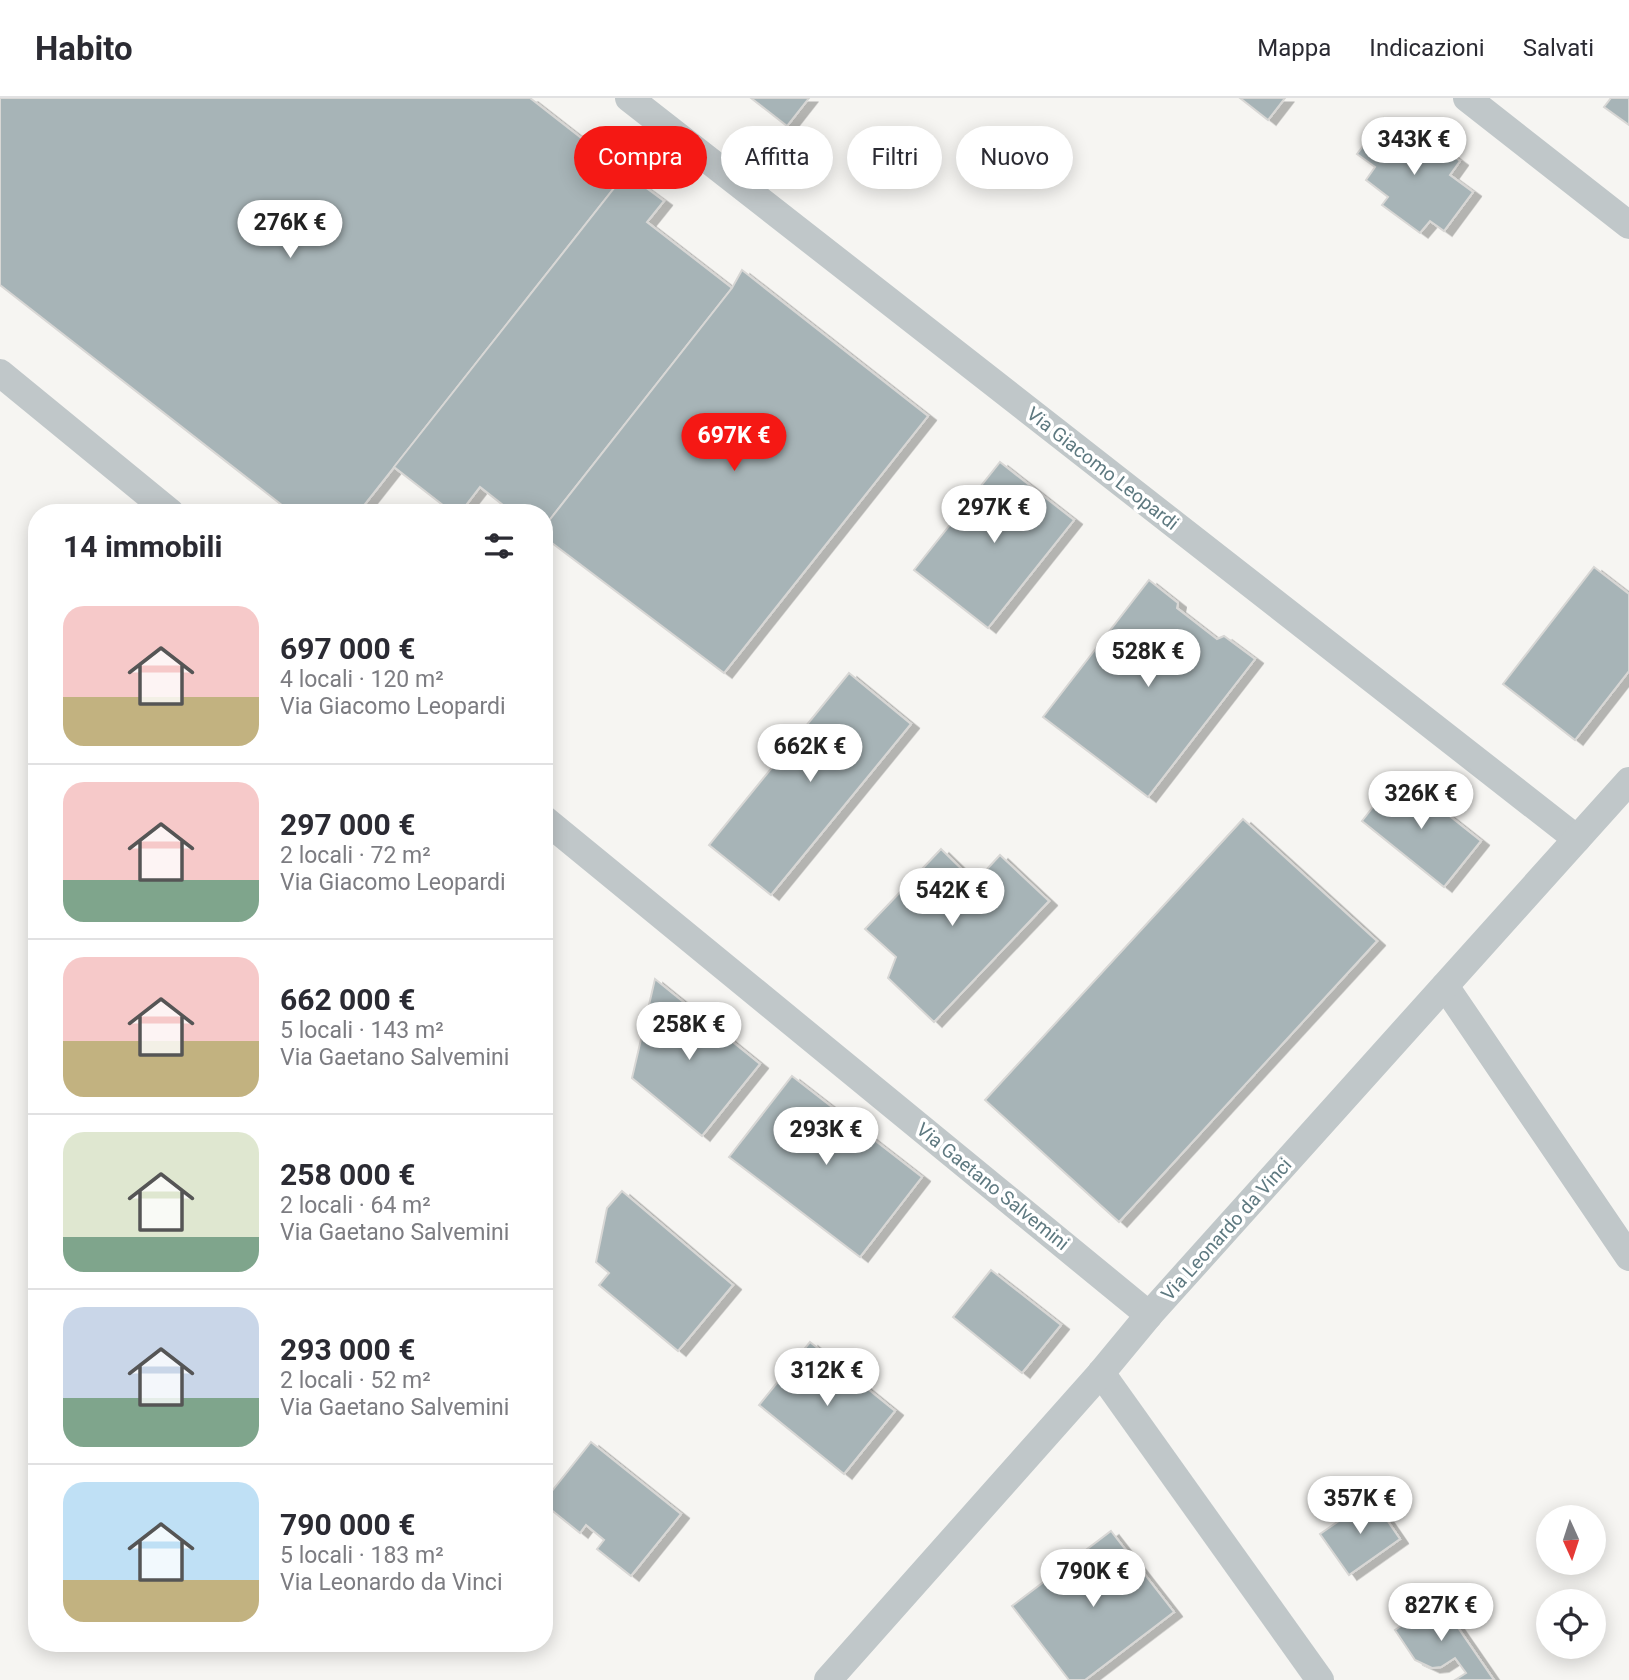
<!DOCTYPE html>
<html lang="it">
<meta charset="utf-8">
<style>
body{margin:0;font-family:Roboto,sans-serif;background:#f7f7f7;color:#2b2b33;height:100vh;display:flex;flex-direction:column;font-size:26px;white-space:nowrap}
*{box-sizing:border-box;margin:0}
p{font-size:23px;color:#7c7c81}
.icon{flex:none;width:38px;height:38px;fill:none;stroke:currentColor;stroke-width:2;stroke-linecap:round;stroke-linejoin:round}
.map{position:relative;flex:1;overflow:hidden}
.panel{position:absolute;left:28px;top:406px;width:525px;height:1148px;display:flex;flex-direction:column;background:#fff;border-radius:28px;box-shadow:0 4px 18px #0003}
.panel>*{flex:none}
.banner{position:absolute;left:574px;top:28px;width:665px;height:63px;display:flex;gap:14px}
.needle{width:46px;rotate:177deg}
.tools{position:absolute;left:1536px;top:1407px;display:grid;gap:14px}
.tools a{display:grid;place-items:center;width:70px;height:70px;border-radius:50%;background:#fff;box-shadow:0 4px 18px #0003;font-size:35px}
.price{position:absolute;translate:-50% -60px;padding:0 16px;border-radius:24px;background:#fff;color:#222;font-size:23px;line-height:46px;filter:drop-shadow(0 2px 4px #0008)}
.price::after{content:'';position:absolute;left:50%;top:42px;width:21px;height:16px;margin-left:-10px;background:inherit;clip-path:polygon(0 0,100% 0,50% 100%)}
.price.current{background:#f51814;color:#fff}
ul{padding:0;list-style:none}
li{display:flex;align-items:center;gap:21px;height:175px;padding:0 35px}
li+li{border-top:2px solid #e1e1e2}
li span{display:grid;place-items:center;flex:none;width:196px;height:140px;border-radius:21px;color:#555}
li>.icon{margin-inline-start:auto}
span .icon{width:84px;height:84px;fill:#fffc;stroke-width:1}
li b{font-size:30px}
h2{display:flex;justify-content:space-between;align-items:center;height:84px;padding:0 35px;font-size:30px}
.pill{padding:0 24px;border-radius:32px;background:#fff;box-shadow:0 4px 18px #0003;font-size:24px;line-height:63px}
.pill.current{background:#f51814;color:#fff}
header{display:flex;align-items:center;gap:42px;box-sizing:border-box;height:98px;padding:0 35px;background:#fff;border-bottom:2px solid #e1e1e2}
header strong{font-size:33px}
nav{display:flex;gap:38px;margin-inline-start:auto;font-size:24px}
.map>svg:first-child{display:block}
.building{fill:#a7b4b7;stroke:#d8d7d5;stroke-width:2;filter:url(#shadow)}
.lines{fill:none;stroke-linecap:round;stroke-linejoin:round}
.street{stroke:#c0c7c9;stroke-width:28}
.labels{text-anchor:middle;stroke-width:7;stroke-linejoin:round;paint-order:stroke}
.street-label{font-size:19px;fill:#5e7980;stroke:#fff}
</style>
<header>
<strong>Habito</strong>
<nav><a>Mappa</a><a>Indicazioni</a><a>Salvati</a></nav>
</header>
<div class="map">
<svg width="1629" height="1582" viewBox="0 0 1629 1582">
<defs>
<filter id="shadow"><feDropShadow dx="8" dy="4.5" stdDeviation="0" flood-color="#0004"/></filter>
</defs>
<rect width="100%" height="100%" fill="#f6f5f2"/>
<g class="building">
<path d="M0 0H530L626 75 358 415H292L0 187Z"/>
<path d="M751 0H809L787 28Z"/>
<path d="M1240 0H1285L1268 22Z"/>
<path d="M1611 0H1629V27L1604 9Z"/>
<path d="M1384 20 1413 41 1419 32 1460 63 1450 77 1473 94 1444 133 1430 123 1420 135 1382 107 1388 99 1366 82 1375 69 1357 56Z"/>
<path d="M626 75 664 103 647 124 732 190 544 429V415H513L480 389 460 415H453L394 369Z"/>
<path d="M742 172 928 318 724 575 544 439V429L732 190Z"/>
<path d="M1000 364 1074 422 988 530 914 472Z"/>
<path d="M1594 469 1629 496V573L1575 642 1503 586Z"/>
<path d="M1149 482 1178 505 1177 510 1217 541 1224 538 1255 561 1148 699 1043 619Z"/>
<path d="M849 575 911 626 771 797 709 747Z"/>
<path d="M1398 677 1481 743 1444 789 1362 723Z"/>
<path d="M1243 721 1377 843 1119 1124 985 1002Z"/>
<path d="M941 751 975 784 1000 757 1049 803 934 924 888 880 896 859 865 831Z"/>
<path d="M655 881 760 966 702 1038 632 980Z"/>
<path d="M792 978 922 1079 860 1159 729 1059Z"/>
<path d="M622 1093 733 1187 678 1253 599 1187 609 1175 596 1164 607 1110Z"/>
<path d="M991 1172 1061 1227 1022 1275 953 1219Z"/>
<path d="M810 1244 895 1313 844 1376 759 1307Z"/>
<path d="M591 1344 681 1416 631 1478 597 1451 604 1442 586 1427 580 1435 544 1406V1403Z"/>
<path d="M1372 1400 1400 1441 1349 1477 1320 1436Z"/>
<path d="M1111 1433 1174 1514 1085 1582H1069L1012 1508Z"/>
<path d="M1439 1502 1494 1582H1455L1466 1575 1455 1560 1441 1569 1432 1570 1415 1562 1395 1532Z"/>
</g>
<g class="lines">
<g class="street">
<path d="M629 0 1577 741"/>
<path d="M1467 0 1629 127"/>
<path d="M0 275 171 415"/>
<path d="M544 721 1149 1217"/>
<path d="M1445 888 1629 1159"/>
<path d="M1101 1275 1320 1582"/>
<path d="M828 1582 1101 1275 1149 1217 1629 683"/>
</g>
</g>
<g class="labels">
<g class="street-label">
<text transform="translate(1103 370) rotate(38)" y="7">Via Giacomo Leopardi</text>
<text transform="translate(993 1088) rotate(39)" y="7">Via Gaetano Salvemini</text>
<text transform="translate(1226 1131) rotate(-48)" y="7">Via Leonardo da Vinci</text>
</g>
</g>
</svg>
<div class="tools">
<a><svg class="needle" viewBox="-14 -14 28 28"><path d="M0-13l5 13h-10z" fill="#e53935"/><path d="M0 13l5-13h-10z" fill="#7c7c81"/></svg></a>
<a><svg class="icon" aria-label="locate" viewBox="0 0 24 24"><circle cx="12" cy="12" r="6"/><path d="M12 2v4M12 18v4M2 12h4M18 12h4"/></svg></a>
</div>
<b class="price" style="left:1414px;top:79px">343K €</b>
<b class="price" style="left:290px;top:162px">276K €</b>
<b class="price current" style="left:734px;top:375px">697K €</b>
<b class="price" style="left:994px;top:447px">297K €</b>
<b class="price" style="left:1148px;top:591px">528K €</b>
<b class="price" style="left:810px;top:686px">662K €</b>
<b class="price" style="left:1421px;top:733px">326K €</b>
<b class="price" style="left:952px;top:830px">542K €</b>
<b class="price" style="left:689px;top:964px">258K €</b>
<b class="price" style="left:826px;top:1069px">293K €</b>
<b class="price" style="left:827px;top:1310px">312K €</b>
<b class="price" style="left:1360px;top:1438px">357K €</b>
<b class="price" style="left:1093px;top:1511px">790K €</b>
<b class="price" style="left:1441px;top:1545px">827K €</b>
<div class="banner">
<a class="pill current">Compra</a>
<a class="pill">Affitta</a>
<a class="pill">Filtri</a>
<a class="pill">Nuovo</a>
</div>
<section class="panel">
<h2>14 immobili<svg class="icon" aria-label="filters" viewBox="0 0 24 24"><path d="M4 7h16M4 17h16"/><circle cx="9" cy="7" r="2"/><circle cx="15" cy="17" r="2"/></svg></h2>
<ul>
<li><span style="background:linear-gradient(#f6c9c9 65%,#c2b280 0)"><svg class="icon" aria-label="home" viewBox="0 0 24 24"><path d="M3 11l9-7 9 7M6 9v11h12V9"/></svg></span><div><b>697 000 €</b><p>4 locali · 120 m²</p><p>Via Giacomo Leopardi</p></div></li>
<li><span style="background:linear-gradient(#f6c9c9 70%,#7fa58c 0)"><svg class="icon" aria-label="home" viewBox="0 0 24 24"><path d="M3 11l9-7 9 7M6 9v11h12V9"/></svg></span><div><b>297 000 €</b><p>2 locali · 72 m²</p><p>Via Giacomo Leopardi</p></div></li>
<li><span style="background:linear-gradient(#f6c9c9 60%,#c2b280 0)"><svg class="icon" aria-label="home" viewBox="0 0 24 24"><path d="M3 11l9-7 9 7M6 9v11h12V9"/></svg></span><div><b>662 000 €</b><p>5 locali · 143 m²</p><p>Via Gaetano Salvemini</p></div></li>
<li><span style="background:linear-gradient(#dfe7d0 75%,#7fa58c 0)"><svg class="icon" aria-label="home" viewBox="0 0 24 24"><path d="M3 11l9-7 9 7M6 9v11h12V9"/></svg></span><div><b>258 000 €</b><p>2 locali · 64 m²</p><p>Via Gaetano Salvemini</p></div></li>
<li><span style="background:linear-gradient(#c9d6e8 65%,#7fa58c 0)"><svg class="icon" aria-label="home" viewBox="0 0 24 24"><path d="M3 11l9-7 9 7M6 9v11h12V9"/></svg></span><div><b>293 000 €</b><p>2 locali · 52 m²</p><p>Via Gaetano Salvemini</p></div></li>
<li><span style="background:linear-gradient(#bfe0f5 70%,#c2b280 0)"><svg class="icon" aria-label="home" viewBox="0 0 24 24"><path d="M3 11l9-7 9 7M6 9v11h12V9"/></svg></span><div><b>790 000 €</b><p>5 locali · 183 m²</p><p>Via Leonardo da Vinci</p></div></li>
</ul>
</section>
</div>
